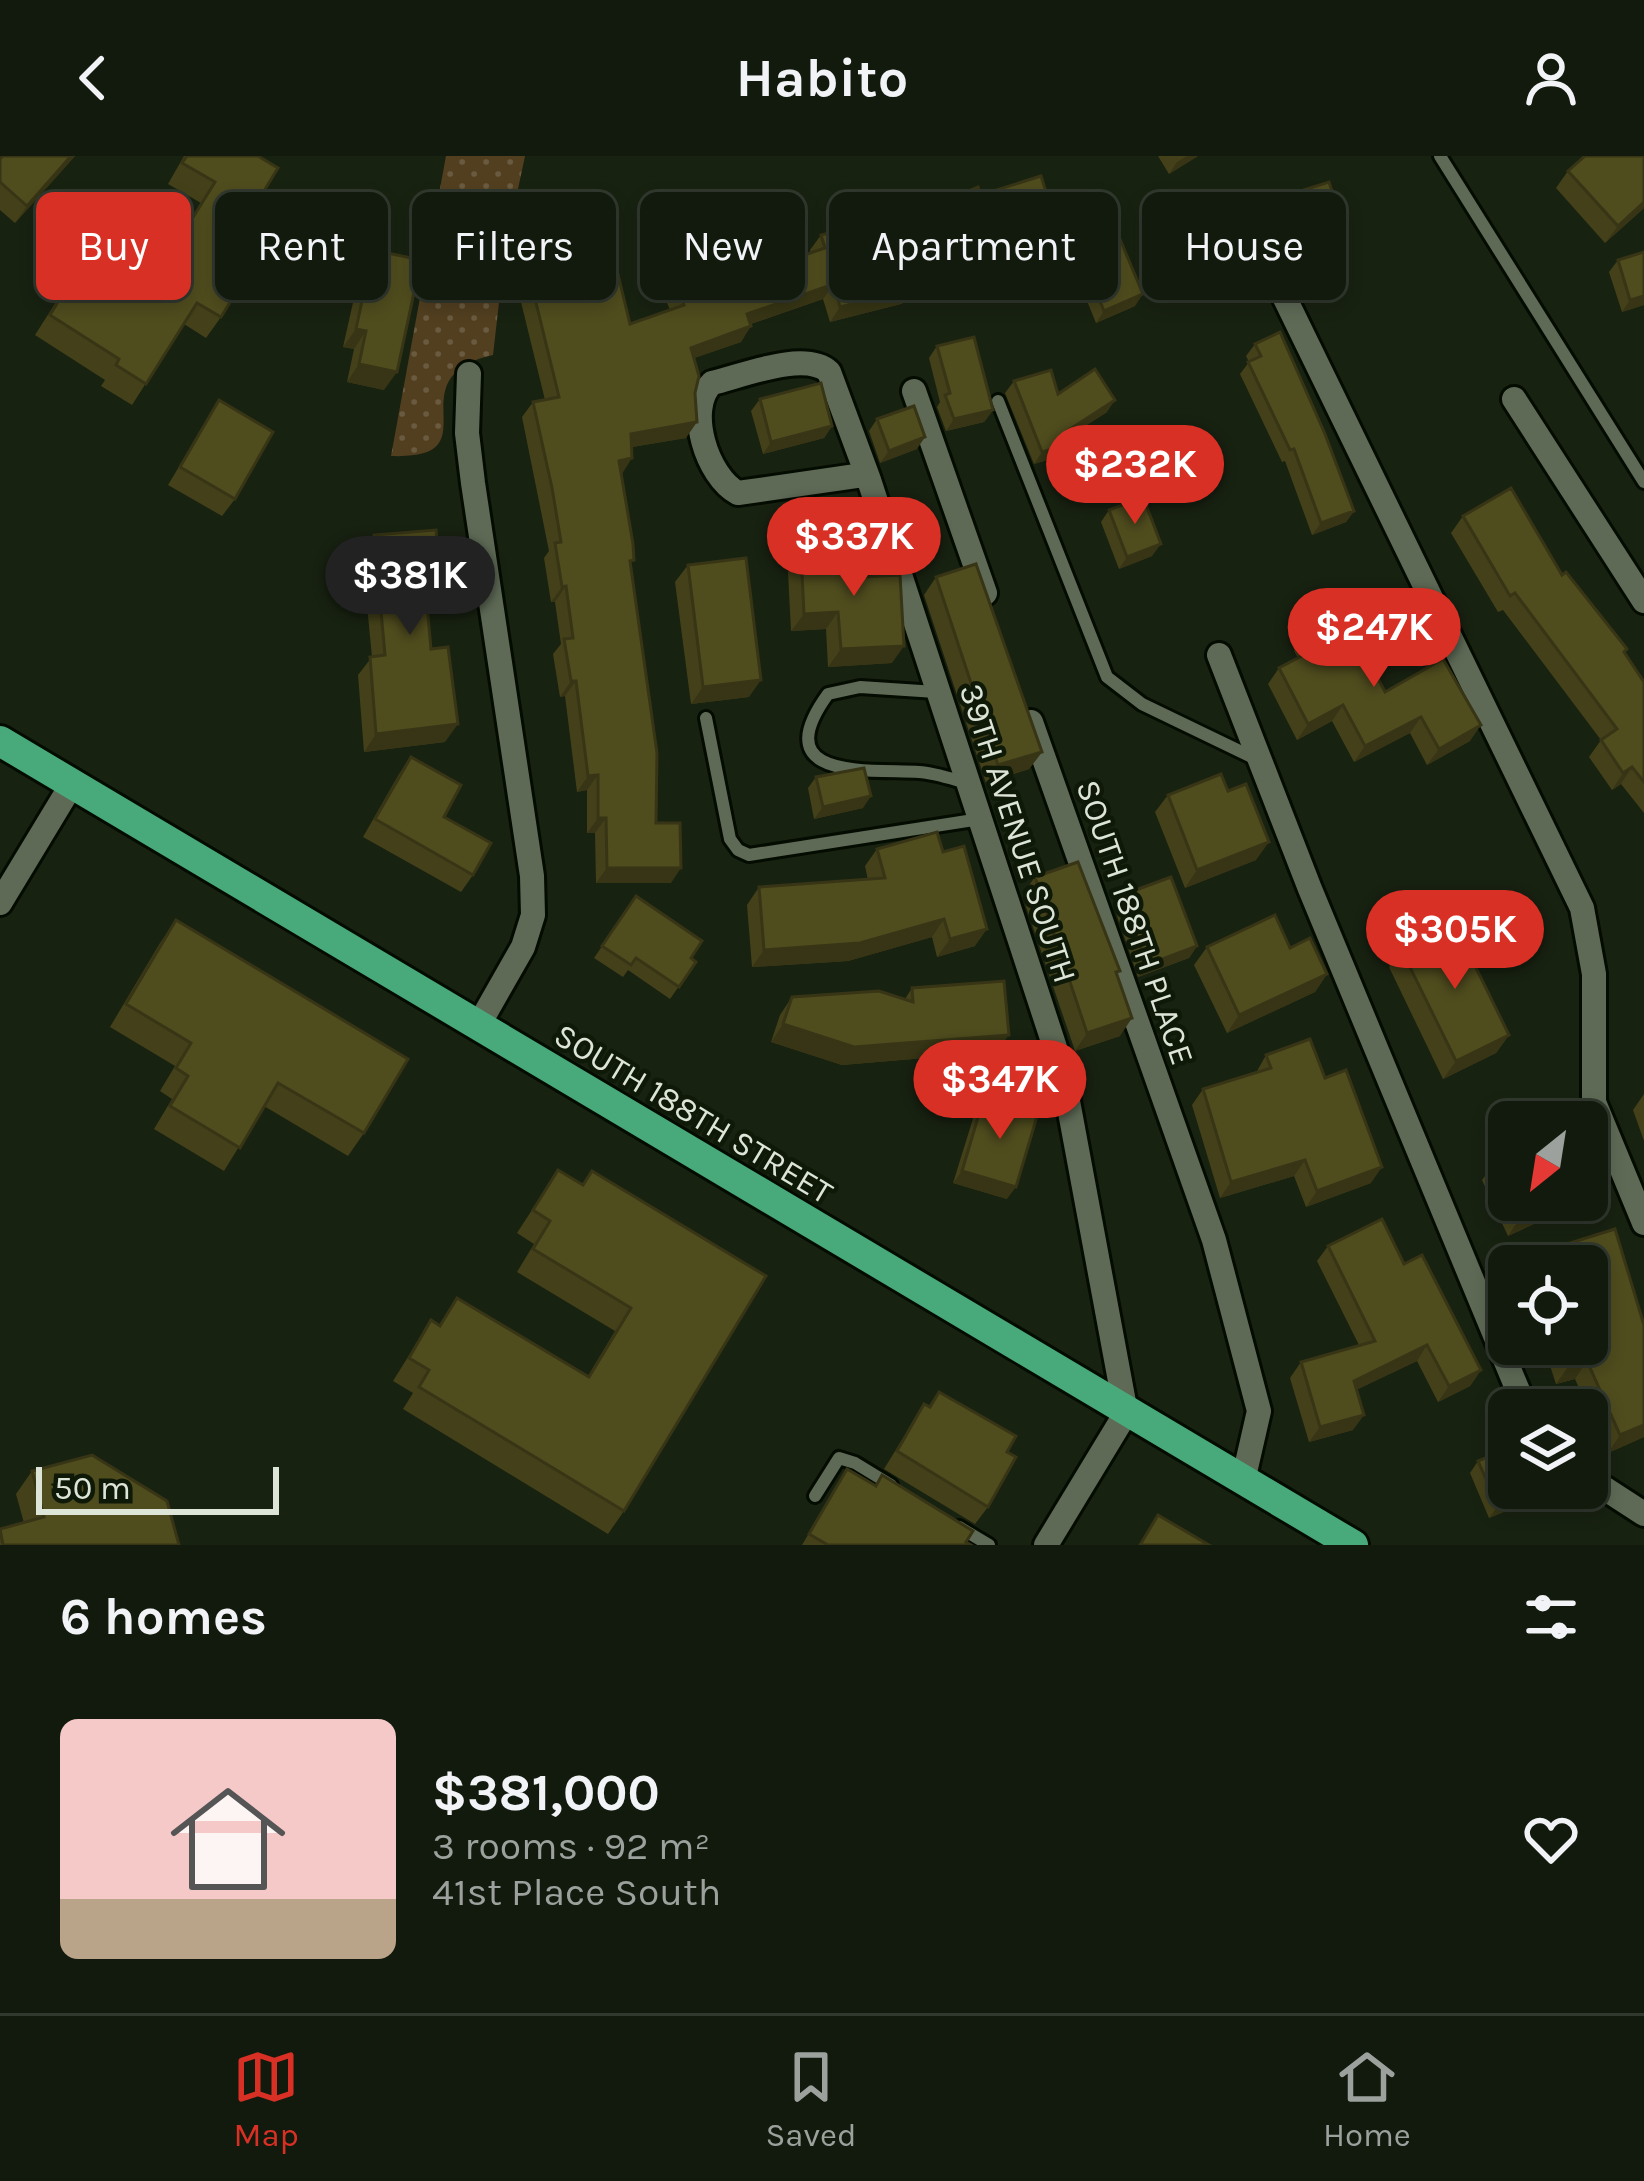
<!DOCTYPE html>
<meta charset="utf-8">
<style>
body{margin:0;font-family:Karla,sans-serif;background:#1f271b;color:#f1f3f6;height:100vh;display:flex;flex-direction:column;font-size:45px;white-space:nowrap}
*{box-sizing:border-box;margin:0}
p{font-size:39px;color:#9ca19d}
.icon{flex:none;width:66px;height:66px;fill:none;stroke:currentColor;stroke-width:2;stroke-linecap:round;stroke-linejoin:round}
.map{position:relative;height:1389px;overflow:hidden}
.side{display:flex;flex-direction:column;background:#121a0d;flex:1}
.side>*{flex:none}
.guide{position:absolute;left:36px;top:36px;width:1572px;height:108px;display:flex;gap:24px}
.needle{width:78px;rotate:210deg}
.buttons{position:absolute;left:1488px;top:945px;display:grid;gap:24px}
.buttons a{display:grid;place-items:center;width:120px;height:120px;border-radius:18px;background:#121a0d;box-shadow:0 6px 18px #0003,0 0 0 3px #31382e;font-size:60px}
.scale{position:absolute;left:36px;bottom:30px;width:243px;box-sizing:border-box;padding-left:12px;border:6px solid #dde4d8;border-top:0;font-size:33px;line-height:42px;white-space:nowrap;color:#dde4d8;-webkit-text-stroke:9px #0f1908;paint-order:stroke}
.price{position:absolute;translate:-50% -102px;padding:0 27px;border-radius:42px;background:#d93025;color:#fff;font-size:39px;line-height:78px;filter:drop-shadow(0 3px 6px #0008)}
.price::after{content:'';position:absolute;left:50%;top:72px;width:36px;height:27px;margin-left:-18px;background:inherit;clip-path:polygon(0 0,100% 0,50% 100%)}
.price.current{background:#222;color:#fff}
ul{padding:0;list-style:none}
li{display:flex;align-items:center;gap:36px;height:300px;padding:0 60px}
li span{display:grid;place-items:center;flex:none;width:336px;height:240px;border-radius:18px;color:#555}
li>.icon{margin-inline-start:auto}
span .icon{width:144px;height:144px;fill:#fffc;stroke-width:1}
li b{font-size:51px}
h2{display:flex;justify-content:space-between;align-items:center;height:144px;padding:0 60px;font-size:51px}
.chip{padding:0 42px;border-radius:18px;background:#121a0d;box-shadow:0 6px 18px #0003,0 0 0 3px #31382e;font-size:42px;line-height:108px}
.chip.current{background:#d93025;color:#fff}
header{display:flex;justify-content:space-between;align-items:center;height:156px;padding:0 60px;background:#121a0d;font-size:54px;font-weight:700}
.tabs{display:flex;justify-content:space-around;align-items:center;height:168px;border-top:3px solid #31382e;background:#121a0d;font-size:33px;color:#9ca19d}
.tabs a{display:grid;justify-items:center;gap:6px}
.tabs .current{color:#d93025}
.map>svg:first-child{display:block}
.grass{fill:url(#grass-dots)}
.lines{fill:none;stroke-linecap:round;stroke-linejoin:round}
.service-casing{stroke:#040b01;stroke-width:18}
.minor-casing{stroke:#040b01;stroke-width:30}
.primary-casing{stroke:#040b01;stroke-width:36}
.service{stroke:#5e6a56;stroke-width:12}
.minor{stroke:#5e6a56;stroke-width:24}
.primary{stroke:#48aa7b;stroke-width:30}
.wall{fill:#44411a}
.shaded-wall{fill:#373515}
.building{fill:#4f4c1e;stroke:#373515;stroke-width:3}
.labels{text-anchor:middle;stroke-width:9;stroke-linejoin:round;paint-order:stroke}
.street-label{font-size:33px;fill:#dde4d8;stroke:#0f1908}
</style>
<header><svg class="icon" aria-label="back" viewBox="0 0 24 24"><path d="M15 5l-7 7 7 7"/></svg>Habito<svg class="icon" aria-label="person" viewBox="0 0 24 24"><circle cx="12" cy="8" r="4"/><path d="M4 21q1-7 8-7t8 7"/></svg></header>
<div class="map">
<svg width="1644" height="1389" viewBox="0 0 1644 1389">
<defs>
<pattern id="grass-dots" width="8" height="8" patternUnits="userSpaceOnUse" patternTransform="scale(3)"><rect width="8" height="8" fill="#523f20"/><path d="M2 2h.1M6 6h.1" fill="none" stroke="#6a5b40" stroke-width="1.8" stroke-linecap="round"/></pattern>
</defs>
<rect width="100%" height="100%" fill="#182211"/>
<path class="grass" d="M446 0H525L505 94 493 199C391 222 497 304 391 300Z"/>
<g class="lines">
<defs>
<g id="service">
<path d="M1440 0 1644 326"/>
<path d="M998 245 1107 521 1142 548 1254 602"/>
<path d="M936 536 860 531 828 538C765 625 868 613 919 616 935 617 952 623 967 627"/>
<path d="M706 562 730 683 738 694 749 699 980 663"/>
<path d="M815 1340 839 1302 855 1307 891 1329"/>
<path d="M959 1371 989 1389"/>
</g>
<g id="minor">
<path d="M1261 93 1582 752 1594 818V946L1644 1067"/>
<path d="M469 218 467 277 473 327 532 720 533 759 523 791 478 870"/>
<path d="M914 235 985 437"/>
<path d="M1514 243 1644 445"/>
<path d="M869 324 863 319 738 337C707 321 685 252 712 227 742 220 805 194 829 216L869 324 1062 913 1126 1257 1046 1389"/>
<path d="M1219 499 1310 733 1526 1254"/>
<path d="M1031 566 1214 1084 1259 1255 1243 1325"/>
<path d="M0 747 72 628"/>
<path d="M1587 1321 1644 1358"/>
</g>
<path id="primary" d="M0 585 1353 1389"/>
</defs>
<use href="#service" class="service-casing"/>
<use href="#minor" class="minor-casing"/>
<use href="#primary" class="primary-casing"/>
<use href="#service" class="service"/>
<use href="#minor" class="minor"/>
<use href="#primary" class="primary"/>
</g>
<g class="wall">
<path d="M3 0H75L15 67 0 54V3Z"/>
<path d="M184 0H258L214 117 221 161 206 182 184 168 132 249 101 230 105 224 35 179 100 77 159 114 201 47 168 28Z"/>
<path d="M1158 0H1198L1169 18Z"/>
<path d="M1644 0V52L1605 87 1556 32 1568 15Z"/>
<path d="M981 39 1046 86 1003 100 997 126 950 143 944 127 901 148 830 166 823 143 751 168 741 186 694 202 686 282 632 291 621 318 656 667 671 727H596L595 677H587V634L577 636 565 540 560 541 553 498 561 488 555 446H551L544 402 549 395 522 261 533 246 545 244 520 142 531 126 630 168 670 154 666 144 677 128 737 122 811 97 810 94 821 79H863Z"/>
<path d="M1281 41 1334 80 1287 96 1273 53Z"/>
<path d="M1190 76 1235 100 1227 112 1196 125 1182 88Z"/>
<path d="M1075 84 1135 150 1096 167 1067 96Z"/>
<path d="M373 94 384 234 347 226 354 193 343 191 361 111Z"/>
<path d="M1618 104 1644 149 1622 156 1609 116Z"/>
<path d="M1255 188 1354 355 1346 366 1312 379 1285 305 1282 306 1240 218 1249 206 1246 200Z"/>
<path d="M937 190 993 254 984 266 946 275 937 251 940 246 929 202Z"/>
<path d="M1014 225 1058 238 1107 256 1070 280 1064 299 1034 308 1005 237Z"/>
<path d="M760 243 832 270 824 282 763 298 751 255Z"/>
<path d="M219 244 235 343 222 360 168 329Z"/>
<path d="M877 263 917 293 880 307 869 275Z"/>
<path d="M1109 354 1152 400 1119 413 1101 366Z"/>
<path d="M1463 360 1562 419 1624 497 1644 526V657L1621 628 1612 634 1589 601 1601 584 1503 454 1498 456 1451 377Z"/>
<path d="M374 379 430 454H428L431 493 445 586 364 596 358 519 372 501 362 397Z"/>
<path d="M801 398 863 421 892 507 828 511 826 473 791 475 788 416Z"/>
<path d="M688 409 749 541 691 548 675 426Z"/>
<path d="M936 421 1042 596 1029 613 986 627 924 439Z"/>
<path d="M1305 479 1385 536 1470 585 1427 609 1410 577 1354 606 1332 565 1297 584 1268 528 1279 512 1298 502 1294 495Z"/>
<path d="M411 601 473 719 461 736 363 681 399 618Z"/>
<path d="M816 621 863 652 814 663 808 632Z"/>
<path d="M1168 639 1256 704 1185 732 1155 656Z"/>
<path d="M877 693 975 790 937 801 932 781 848 805 752 811 747 749 759 731 868 724 865 710Z"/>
<path d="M1035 721 1117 819 1120 880 1075 895 1022 739Z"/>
<path d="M1122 739 1197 790 1189 802 1138 821 1114 751Z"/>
<path d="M636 740 696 806 670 843 628 814 623 821 594 802Z"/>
<path d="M176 764 364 977 348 1000 264 950 224 1015 154 973 172 943 160 935 175 910 110 871 160 787Z"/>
<path d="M1207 791 1290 792 1327 818 1315 836 1227 877 1194 809Z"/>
<path d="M1401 793 1509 879 1496 897 1443 923 1389 811Z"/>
<path d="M912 832 996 896 842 909 771 886 780 859 792 841 905 843Z"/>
<path d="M1266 899 1325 922 1371 1027 1306 1051 1294 1020 1220 1042 1192 949 1203 933 1256 917Z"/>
<path d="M1644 938V985L1633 954Z"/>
<path d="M984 941 1007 1043 953 1027 976 953Z"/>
<path d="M1509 1000V1044H1577L1573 1050 1508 1080 1482 1024 1495 1007Z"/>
<path d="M558 1014 582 1029 592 1015 766 1120 624 1355 608 1378 403 1253 413 1237 393 1225 431 1164 439 1169 457 1142 588 1220 615 1175 517 1116 534 1088 517 1077Z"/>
<path d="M1615 1073 1644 1169V1281L1608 1297 1575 1223 1556 1228 1543 1188H1587V1110H1539L1551 1093Z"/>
<path d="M1328 1090 1404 1108 1481 1214 1470 1230 1438 1246 1417 1205 1356 1234 1353 1274 1309 1286 1290 1222 1301 1206 1359 1189 1317 1105Z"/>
<path d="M939 1236 1007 1296 988 1351 975 1368 884 1313 924 1248 928 1251Z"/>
<path d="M1478 1305 1542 1340 1489 1362 1470 1317Z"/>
<path d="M847 1313 875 1329 882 1319 971 1389H802Z"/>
<path d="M32 1315 179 1389H0V1373L24 1367 16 1338Z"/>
</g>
<g class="shaded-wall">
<path d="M71 0H75L15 67 27 50Z"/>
<path d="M1187 0H1198L1169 18 1177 6Z"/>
<path d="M1644 46V52L1605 87 1618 70Z"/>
<path d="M1343 68 1334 80 1287 96 1295 84Z"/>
<path d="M1057 70 1046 86 989 105 999 89Z"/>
<path d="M1235 100 1227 112 1196 125 1205 113Z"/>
<path d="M1007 111 997 126 950 143 961 128Z"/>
<path d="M955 112 944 127 901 148 830 166 840 151Z"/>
<path d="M834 128 823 143 736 173 747 158Z"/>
<path d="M1143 138 1135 150 1096 167 1104 155Z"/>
<path d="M1644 140V149L1622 156 1630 144Z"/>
<path d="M751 170 741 186 680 207 691 192Z"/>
<path d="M356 173 366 175 354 193 343 191Z"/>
<path d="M359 208 397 216 384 234 347 226Z"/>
<path d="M1115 244 1107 256 1060 286 1069 274Z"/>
<path d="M993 254 984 266 946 275 954 263Z"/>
<path d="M697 266 686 282 620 293 631 278Z"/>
<path d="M832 270 824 282 763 298 771 286Z"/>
<path d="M925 281 917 293 880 307 889 295Z"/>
<path d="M1072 287 1064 299 1034 308 1042 296Z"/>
<path d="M632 302 622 318 619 305Z"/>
<path d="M1354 355 1346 366 1312 379 1321 367Z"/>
<path d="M1161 388 1152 400 1119 413 1127 401Z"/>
<path d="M566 430 555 446H551L562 431Z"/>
<path d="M442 436 430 454 414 455 426 438Z"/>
<path d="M838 456 826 473 791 475 804 458Z"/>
<path d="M904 490 892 507 828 511 841 493Z"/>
<path d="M761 524 749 541 691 548 703 531Z"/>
<path d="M571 525H576L565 540 560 541Z"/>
<path d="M1343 549 1332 565 1297 584 1308 568Z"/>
<path d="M1421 561 1410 577 1354 606 1365 590Z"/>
<path d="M458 568 445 586 364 596 376 578Z"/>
<path d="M1481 569 1470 585 1427 609 1439 593Z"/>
<path d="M1042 596 1029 613 986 627 998 609Z"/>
<path d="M1632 611 1621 628 1612 634 1623 617Z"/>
<path d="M598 619 587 634 577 636 588 620Z"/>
<path d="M871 640 863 652 814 663 823 651Z"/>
<path d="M598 662H606L595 677H587Z"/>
<path d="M1269 686 1256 704 1185 732 1197 714Z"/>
<path d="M607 712H681L671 727H596Z"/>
<path d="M944 763 932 781 848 805 752 811 764 794Z"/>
<path d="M987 773 975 790 937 801 950 783Z"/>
<path d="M1197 790 1189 802 1138 821 1147 809Z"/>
<path d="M1327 818 1315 836 1227 877 1239 859Z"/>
<path d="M1132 862 1120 880 1075 895 1087 877Z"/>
<path d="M783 868 1009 879 996 896 842 909 771 886Z"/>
<path d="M1509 879 1496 897 1443 923 1456 905Z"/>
<path d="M1305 1004 1294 1020 1220 1042 1231 1026Z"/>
<path d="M1382 1011 1371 1027 1306 1051 1317 1035Z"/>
<path d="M962 1015 1016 1031 1007 1043 953 1027Z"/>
<path d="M1560 1044H1577L1573 1050 1508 1080 1520 1062Z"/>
<path d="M1427 1189 1417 1205 1343 1240 1354 1225Z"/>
<path d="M1587 1205 1575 1223 1556 1228 1568 1211Z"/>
<path d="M1481 1214 1470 1230 1438 1246 1449 1230Z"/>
<path d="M1364 1259 1353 1274 1309 1286 1320 1271Z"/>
<path d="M1644 1269V1281L1608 1297 1620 1279Z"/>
<path d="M1540 1332H1547L1542 1340 1489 1362 1498 1350Z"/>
</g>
<g class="building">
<path d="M3 0H71L27 50 0 26V3Z"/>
<path d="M187 0H258L278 12 214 117 239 132 221 161 197 147 146 228 116 209 119 203 50 159 100 77 160 114 215 26 182 7Z"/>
<path d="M1585 0H1644V46L1618 70 1568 15Z"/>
<path d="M1041 20 1057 70 999 89 1007 111 961 128 955 112 911 133 840 151 834 128 747 158 751 170 691 192 699 220 695 237 697 266 631 278 632 302 619 305 633 388 634 404 630 405 657 597 656 667H680L681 712H607L606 662H598V619L588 620 576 525H571L564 483 573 482 566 430 562 431 555 387 561 386 552 332 533 246 559 241 531 126 615 106 630 168 684 149 677 128 732 109 737 122 825 92 821 79 861 69 863 79 978 31 981 39Z"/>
<path d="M1329 26 1343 68 1295 84 1281 41Z"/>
<path d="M1221 64 1235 100 1205 113 1190 76Z"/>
<path d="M1114 69 1143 138 1104 155 1075 84Z"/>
<path d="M373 94 421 104 397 216 359 208 366 175 356 173Z"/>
<path d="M1644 96V140L1630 144 1618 104Z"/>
<path d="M1280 176 1325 278 1354 355 1321 367 1294 293 1290 294 1248 206 1261 200 1255 188Z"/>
<path d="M974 181 993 254 954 263 945 239 950 237 937 190Z"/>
<path d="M1095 213 1115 244 1069 274 1072 287 1042 296 1014 225 1051 214 1058 238Z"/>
<path d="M821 227 832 270 771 286 760 243Z"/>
<path d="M219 244 273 276 235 343 180 311Z"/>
<path d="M914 250 925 281 889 295 877 263Z"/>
<path d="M1511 332 1562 419 1566 416 1627 493 1624 496 1644 526V626L1632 611 1623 617 1601 584 1617 573 1515 437 1510 440 1463 360Z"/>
<path d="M1143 341 1161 388 1127 401 1109 354Z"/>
<path d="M436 374 442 436 426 438 431 493 448 491 458 568 376 578 370 501 385 499 374 379Z"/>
<path d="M862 395 863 421 900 419 904 490 841 493 838 456 804 458 801 398Z"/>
<path d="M746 402 761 524 703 531 688 409Z"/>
<path d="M976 408 1042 596 998 609 936 421Z"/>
<path d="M1344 458 1385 536 1443 503 1481 569 1439 593 1421 561 1365 590 1343 549 1308 568 1279 512 1313 494 1305 479Z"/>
<path d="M411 601 461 629 444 661 491 687 473 719 375 663Z"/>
<path d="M864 612 871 640 823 651 816 621Z"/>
<path d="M1221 618 1228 635 1246 628 1269 686 1197 714 1168 639Z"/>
<path d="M937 676 943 696 964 690 987 773 950 783 944 763 860 787 764 794 759 731 885 722 877 693Z"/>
<path d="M1078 706 1120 815 1116 816 1132 862 1087 877 1035 721Z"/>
<path d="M1171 721 1197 790 1147 809 1122 739Z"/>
<path d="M636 740 702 785 691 802 696 806 679 831 636 802 631 809 602 790Z"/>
<path d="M1275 759 1290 792 1310 782 1327 818 1239 859 1207 791Z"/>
<path d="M176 764 408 903 364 977 278 927 240 992 170 950 188 920 176 912 191 887 126 848Z"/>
<path d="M1454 767 1509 879 1456 905 1401 793Z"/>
<path d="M1004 825 1009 879 854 891 783 868 792 841 879 835 913 846 912 832Z"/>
<path d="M1310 883 1325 922 1346 914 1382 1011 1317 1035 1305 1004 1231 1026 1203 933 1271 912 1266 899Z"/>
<path d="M984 941 1038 957 1016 1031 962 1015Z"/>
<path d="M1509 1000V1038L1495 1007Z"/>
<path d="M558 1014 583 1029 592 1015 766 1120 624 1355 419 1231 429 1214 409 1202 431 1164 440 1170 457 1142 589 1221 631 1152 533 1093 550 1065 533 1054Z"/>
<path d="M1512 1044H1560L1520 1062Z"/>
<path d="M1382 1063 1404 1108 1422 1099 1481 1214 1449 1230 1427 1189 1354 1225 1364 1259 1320 1271 1301 1206 1375 1185 1328 1090Z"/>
<path d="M1615 1073 1644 1169V1269L1620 1279 1587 1205 1568 1211 1561 1188H1587V1110H1556L1551 1093Z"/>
<path d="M939 1236 1016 1280 1007 1296 1016 1301 988 1351 897 1295 924 1248 930 1251Z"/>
<path d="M1509 1292V1332H1540L1498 1350 1478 1305Z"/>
<path d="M92 1299 167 1345 179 1389H3L0 1373 44 1361 32 1315Z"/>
<path d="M847 1313 876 1330 882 1319 973 1375 966 1386 971 1389H828L809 1378Z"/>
<path d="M1158 1359 1209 1389H1140Z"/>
</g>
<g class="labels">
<g class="street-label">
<text transform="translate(1019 677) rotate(72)" y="12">39TH AVENUE SOUTH</text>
<text transform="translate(1136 766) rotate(71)" y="12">SOUTH 188TH PLACE</text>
<text transform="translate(694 957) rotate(31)" y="12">SOUTH 188TH STREET</text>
</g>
</g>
</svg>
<div class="buttons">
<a><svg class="needle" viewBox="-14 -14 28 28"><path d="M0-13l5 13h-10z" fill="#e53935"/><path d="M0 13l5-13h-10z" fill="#9ca19d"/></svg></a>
<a><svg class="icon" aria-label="locate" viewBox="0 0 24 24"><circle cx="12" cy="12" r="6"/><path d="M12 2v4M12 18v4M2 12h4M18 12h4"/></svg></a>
<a><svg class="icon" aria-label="layers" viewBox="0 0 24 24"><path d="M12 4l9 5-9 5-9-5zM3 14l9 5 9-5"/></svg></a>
</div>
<div class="scale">50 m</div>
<b class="price" style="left:1135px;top:371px">$232K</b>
<b class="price" style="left:854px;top:443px">$337K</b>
<b class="price current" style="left:410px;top:482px">$381K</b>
<b class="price" style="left:1374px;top:534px">$247K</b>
<b class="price" style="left:1455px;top:836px">$305K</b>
<b class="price" style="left:1000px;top:986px">$347K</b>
<div class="guide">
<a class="chip current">Buy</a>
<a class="chip">Rent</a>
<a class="chip">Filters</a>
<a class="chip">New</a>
<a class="chip">Apartment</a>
<a class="chip">House</a>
</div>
</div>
<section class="side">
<h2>6 homes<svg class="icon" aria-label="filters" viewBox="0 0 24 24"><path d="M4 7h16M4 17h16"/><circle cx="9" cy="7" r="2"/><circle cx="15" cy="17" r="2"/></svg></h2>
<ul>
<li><span style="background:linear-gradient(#f6c9c9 75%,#b9a48a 0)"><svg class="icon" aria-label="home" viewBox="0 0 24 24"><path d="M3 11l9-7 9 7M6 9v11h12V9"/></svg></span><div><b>$381,000</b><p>3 rooms · 92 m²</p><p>41st Place South</p></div><svg class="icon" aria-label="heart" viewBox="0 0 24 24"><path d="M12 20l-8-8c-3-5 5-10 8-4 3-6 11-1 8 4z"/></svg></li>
</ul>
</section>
<nav class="tabs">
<a class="current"><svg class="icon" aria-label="map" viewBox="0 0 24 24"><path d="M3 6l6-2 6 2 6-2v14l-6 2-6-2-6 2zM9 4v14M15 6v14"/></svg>Map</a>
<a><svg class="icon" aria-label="saved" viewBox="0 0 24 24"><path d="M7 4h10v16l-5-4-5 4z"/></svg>Saved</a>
<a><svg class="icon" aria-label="home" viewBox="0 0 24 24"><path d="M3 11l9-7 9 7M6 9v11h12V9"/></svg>Home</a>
</nav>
